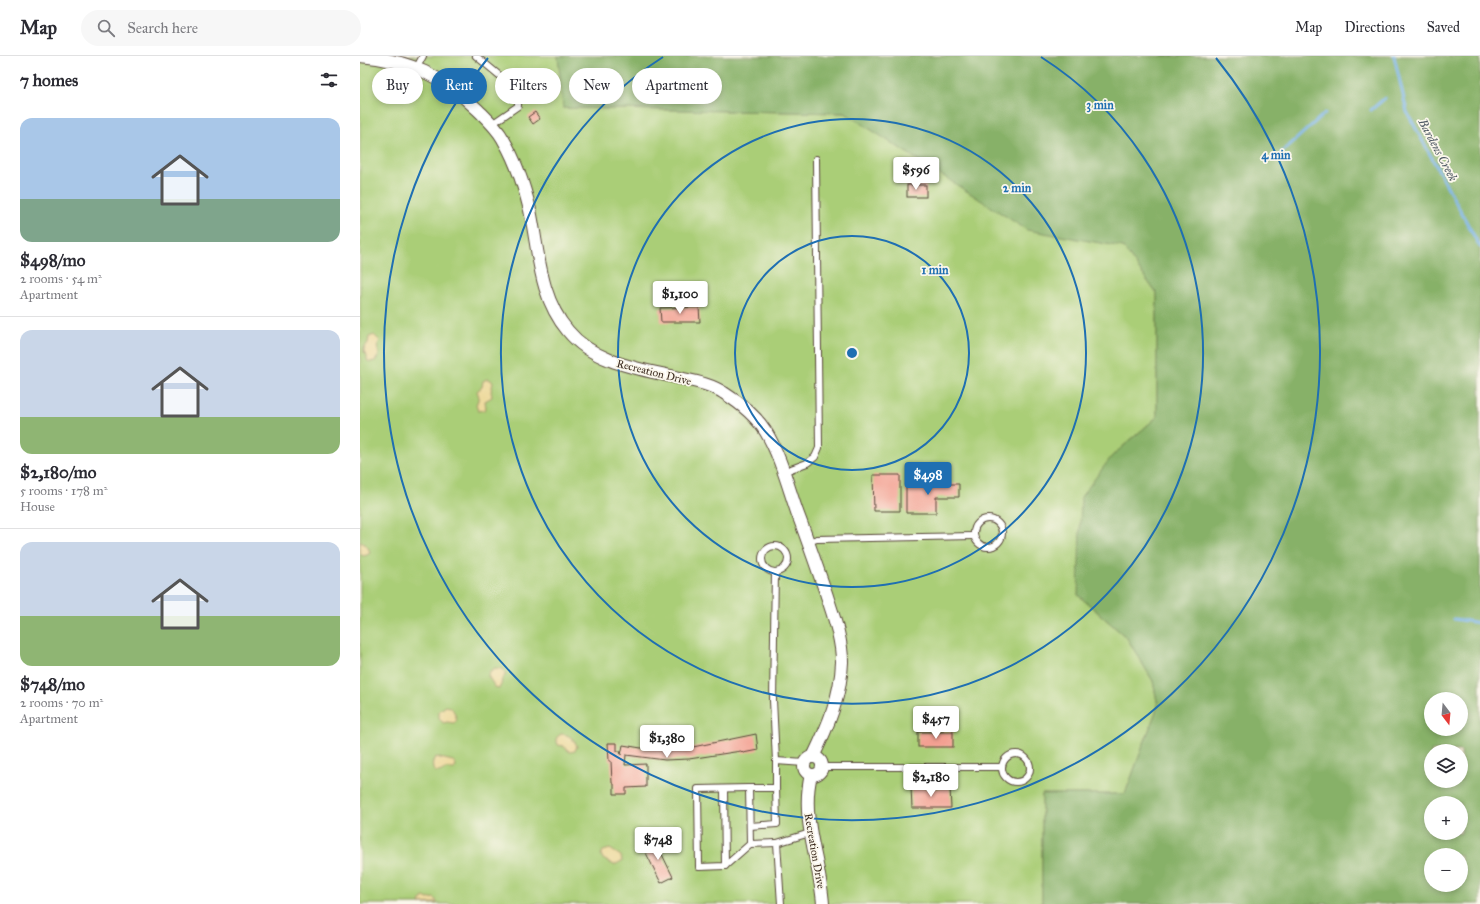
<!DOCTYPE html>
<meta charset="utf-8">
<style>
body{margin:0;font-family:"IM FELL Great Primer",serif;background:#f7f7f7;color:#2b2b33;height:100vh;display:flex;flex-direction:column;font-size:15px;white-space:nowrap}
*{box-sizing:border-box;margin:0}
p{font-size:13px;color:#7c7c81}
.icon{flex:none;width:22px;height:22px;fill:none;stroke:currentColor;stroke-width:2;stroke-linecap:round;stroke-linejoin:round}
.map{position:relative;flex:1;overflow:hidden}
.panel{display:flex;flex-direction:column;background:#fff;width:360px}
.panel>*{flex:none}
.guide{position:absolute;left:12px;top:12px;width:380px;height:36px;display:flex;gap:8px}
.needle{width:26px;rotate:164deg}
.controls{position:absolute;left:1064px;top:636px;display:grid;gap:8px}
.controls a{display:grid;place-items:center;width:44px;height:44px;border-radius:50%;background:#fff;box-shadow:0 2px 6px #0003;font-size:20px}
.price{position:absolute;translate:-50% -34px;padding:0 9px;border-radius:4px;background:#fff;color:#222;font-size:13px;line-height:26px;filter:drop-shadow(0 1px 2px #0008)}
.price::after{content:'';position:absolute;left:50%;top:24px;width:12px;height:9px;margin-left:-6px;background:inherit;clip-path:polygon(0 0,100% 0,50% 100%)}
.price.active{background:#1f6fb2;color:#fff}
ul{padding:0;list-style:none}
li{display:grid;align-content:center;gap:8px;height:212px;padding:0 20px}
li+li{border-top:1px solid #e1e1e2}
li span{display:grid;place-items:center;height:124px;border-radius:12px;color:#555}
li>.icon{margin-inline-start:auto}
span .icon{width:72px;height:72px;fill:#fffc;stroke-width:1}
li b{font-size:17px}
h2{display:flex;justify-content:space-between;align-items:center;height:48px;padding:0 20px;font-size:17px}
.tag{padding:0 14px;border-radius:18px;background:#fff;box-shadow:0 2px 6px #0003;font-size:14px;line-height:36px}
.tag.active{background:#1f6fb2;color:#fff}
header{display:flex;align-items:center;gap:24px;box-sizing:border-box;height:56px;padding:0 20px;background:#fff;border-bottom:1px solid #e1e1e2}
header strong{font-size:19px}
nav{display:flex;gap:22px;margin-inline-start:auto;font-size:14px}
.search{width:280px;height:36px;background:#f7f7f7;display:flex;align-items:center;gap:10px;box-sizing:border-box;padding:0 14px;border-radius:22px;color:#7c7c81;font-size:15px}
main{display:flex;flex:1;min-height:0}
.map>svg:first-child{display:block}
.green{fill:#aace77;stroke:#727c4a}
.forest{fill:#87b168;stroke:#616e43;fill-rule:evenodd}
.sand{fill:#eeda9e;stroke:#94825e}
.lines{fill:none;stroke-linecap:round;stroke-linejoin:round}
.stream{stroke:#77b2e8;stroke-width:3}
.building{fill:#f3a092}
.lane-casing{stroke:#574639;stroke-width:8}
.street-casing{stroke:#574639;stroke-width:14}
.lane{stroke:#fff;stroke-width:6}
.street{stroke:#fff;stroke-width:12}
.ring{fill:none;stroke:#1f6fb2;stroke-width:2}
.labels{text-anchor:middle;stroke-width:3.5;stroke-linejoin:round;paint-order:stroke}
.street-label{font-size:11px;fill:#3b2a1e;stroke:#fbf7ec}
.water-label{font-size:12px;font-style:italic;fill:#505a65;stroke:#fbf7ec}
.centre{fill:#1f6fb2;stroke:#fbf7ec;stroke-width:2}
.ring-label{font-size:12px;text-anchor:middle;font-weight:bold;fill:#1f6fb2;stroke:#fbf7ec;stroke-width:3.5;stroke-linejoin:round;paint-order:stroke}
</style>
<header>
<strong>Map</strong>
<div class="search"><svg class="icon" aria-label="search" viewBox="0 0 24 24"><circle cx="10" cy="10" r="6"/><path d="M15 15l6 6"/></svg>Search here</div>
<nav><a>Map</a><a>Directions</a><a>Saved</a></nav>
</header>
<main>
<section class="panel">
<h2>7 homes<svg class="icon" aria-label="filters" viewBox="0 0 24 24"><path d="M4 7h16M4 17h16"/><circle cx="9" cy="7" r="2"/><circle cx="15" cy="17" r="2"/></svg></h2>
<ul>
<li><span style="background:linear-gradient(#a9c7e8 65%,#7fa58c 0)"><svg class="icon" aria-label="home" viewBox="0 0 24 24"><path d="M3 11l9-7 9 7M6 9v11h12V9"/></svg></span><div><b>$498/mo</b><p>2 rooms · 54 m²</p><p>Apartment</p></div></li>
<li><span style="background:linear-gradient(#c9d6e8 70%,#8fb573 0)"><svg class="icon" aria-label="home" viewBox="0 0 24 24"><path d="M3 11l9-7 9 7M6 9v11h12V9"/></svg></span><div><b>$2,180/mo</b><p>5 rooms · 178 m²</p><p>House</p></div></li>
<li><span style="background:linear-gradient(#c9d6e8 60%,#8fb573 0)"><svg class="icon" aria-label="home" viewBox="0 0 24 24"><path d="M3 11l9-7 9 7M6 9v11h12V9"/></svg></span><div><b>$748/mo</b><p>2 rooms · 70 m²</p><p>Apartment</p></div></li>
</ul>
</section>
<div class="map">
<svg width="1120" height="848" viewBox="0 0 1120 848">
<rect width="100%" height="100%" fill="#fbf7ec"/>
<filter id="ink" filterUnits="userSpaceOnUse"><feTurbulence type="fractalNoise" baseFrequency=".025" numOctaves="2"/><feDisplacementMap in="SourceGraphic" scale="8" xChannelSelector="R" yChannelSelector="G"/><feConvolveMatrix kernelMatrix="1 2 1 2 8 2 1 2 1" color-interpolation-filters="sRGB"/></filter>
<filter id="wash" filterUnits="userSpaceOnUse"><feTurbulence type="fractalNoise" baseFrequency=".012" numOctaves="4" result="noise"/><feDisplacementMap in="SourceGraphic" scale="16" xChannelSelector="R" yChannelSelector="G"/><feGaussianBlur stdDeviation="0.9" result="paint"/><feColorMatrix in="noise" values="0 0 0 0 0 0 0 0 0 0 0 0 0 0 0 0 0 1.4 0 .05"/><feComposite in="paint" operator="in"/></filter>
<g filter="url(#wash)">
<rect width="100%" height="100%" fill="#f6e8d1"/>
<path class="green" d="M0 0H199L204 52 485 57 667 173 763 191 797 238V361L752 400 718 539 767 582 793 625 798 650 765 738H682V848H0Z"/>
<path class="forest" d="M198 0H1120V848H682V738H765L798 650 793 625 767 582 718 539 721 441 752 400 797 361V238L763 191 667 174 485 57 203 52ZM1071 643H1101V673H1071ZM1071 695H1101V725H1071ZM1071 747H1101V777H1071ZM1071 799H1101V829H1071Z"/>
<g class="sand">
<path d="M14 279 20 285 17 290 19 299 15 305 10 306 7 304V299L4 296V292L8 287 9 281Z"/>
<path d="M127 323 131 324 133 327 131 335 132 341 125 345 126 352 124 354 118 355 116 349 119 341 117 335 122 331 123 325Z"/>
<path d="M0 486C6 488 9 492 10 497L7 499 3 500 0 497Z"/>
<path d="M135 612 143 613 145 616V620L142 623 141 629 139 632 135 631 128 620 129 616Z"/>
<path d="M86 650C94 651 94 657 97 664L94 667 87 666 83 667 79 662V655Z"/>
<path d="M201 678C209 678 214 683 217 690L215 695 210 696 203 690 198 689 196 682Z"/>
<path d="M76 701 93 705 95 707 96 711 94 713C92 713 90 713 88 713 84 712 82 716 78 716 71 716 72 707 74 703Z"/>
<path d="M250 793 261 800 262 805 254 809 243 803 241 799 243 795Z"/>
<path d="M64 841 68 843 74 842 76 844 77 847 60 848 62 842Z"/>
</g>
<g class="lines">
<g class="stream">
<path d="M1034 0 1047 56 1120 191"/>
<path d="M1011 54 1025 42"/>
<path d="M921 97 965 57"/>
<path d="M1094 563 1120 567"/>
</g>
</g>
<g id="blocks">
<g class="building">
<path d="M175 56 180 63 173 68 168 61Z"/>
<rect x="547" y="129" width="19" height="12"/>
<path d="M339 251 340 266H301L300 252Z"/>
<path d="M513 419H540V455H514Z"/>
<path d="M546 428H599V441H576V457H546Z"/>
<rect x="558" y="676" width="35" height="15"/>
<path d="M396 678 398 694 383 697 381 695 329 703 305 704 266 699 265 709 286 708V731L266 732V738H254V728L252 727 251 705H249L248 687H257V695H260L261 699 263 689 281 692H328Z"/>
<path d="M551 732H590L591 752H552Z"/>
<path d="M295 784 313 821 301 827 282 789Z"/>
</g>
</g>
</g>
<g filter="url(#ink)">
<use href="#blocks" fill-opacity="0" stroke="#574639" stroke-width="1"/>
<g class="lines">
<defs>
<g id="lane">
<path d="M116 0 145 24 158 43V50L132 68"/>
<path d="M57 11 63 0"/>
<path d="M423 416 447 407 455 401 459 392 456 103"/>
<circle cx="628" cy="477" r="14"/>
<path d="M448 486 457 483 614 480"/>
<circle cx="415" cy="503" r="13"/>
<path d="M415 516 413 644 416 705V732H389L390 788 417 787"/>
<circle cx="656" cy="712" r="14"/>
<path d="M416 705 444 707"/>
<path d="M462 711H642"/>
<path d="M389 732 338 733 339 811 365 810 390 788"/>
<path d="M364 733 365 810"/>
<path d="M390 770 417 768 416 732"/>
<path d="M421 848 417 787 450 777"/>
</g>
<g id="street">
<path d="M0 0C49 4 83 20 118 54 127 63 137 72 143 83 156 105 164 129 170 154 179 196 179 241 208 275 236 309 283 313 324 323 338 326 352 329 364 337 380 347 396 360 406 376 420 399 428 430 437 456 447 482 456 509 466 537 473 559 482 582 482 606 481 640 468 670 453 701"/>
<circle cx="453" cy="710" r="9"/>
<path d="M451 719C440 762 460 804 463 848"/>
</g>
</defs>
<use href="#lane" class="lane-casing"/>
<use href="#street" class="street-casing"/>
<use href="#lane" class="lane"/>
<use href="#street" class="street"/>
</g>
</g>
<g class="ring">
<circle cx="492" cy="297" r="117"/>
<circle cx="492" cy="297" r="234"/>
<path d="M681 1A351 351 0 1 1 303 1"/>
<path d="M856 2A468 468 0 1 1 128 2"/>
</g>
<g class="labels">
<g class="street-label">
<text transform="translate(294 316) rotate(14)" y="4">Recreation Drive</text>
<text transform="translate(455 795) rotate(80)" y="4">Recreation Drive</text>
</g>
<g class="water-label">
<text transform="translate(1078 94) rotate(62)" y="4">Bardens Creek</text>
</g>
</g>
<circle cx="492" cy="297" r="6" class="centre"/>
<g class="ring-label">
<text x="740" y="53">3 min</text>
<text x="916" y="103">4 min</text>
<text x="657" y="136">2 min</text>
<text x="575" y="218">1 min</text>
</g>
</svg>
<div class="controls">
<a><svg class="needle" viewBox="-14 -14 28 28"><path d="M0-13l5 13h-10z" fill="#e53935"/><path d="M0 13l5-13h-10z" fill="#7c7c81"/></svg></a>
<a><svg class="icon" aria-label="layers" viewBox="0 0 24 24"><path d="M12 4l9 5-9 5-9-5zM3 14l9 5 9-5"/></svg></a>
<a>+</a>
<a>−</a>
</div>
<b class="price" style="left:556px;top:135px">$596</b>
<b class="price" style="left:320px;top:259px">$1,100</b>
<b class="price active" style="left:568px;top:440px">$498</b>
<b class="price" style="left:576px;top:684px">$457</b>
<b class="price" style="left:307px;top:703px">$1,380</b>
<b class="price" style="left:571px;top:742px">$2,180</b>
<b class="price" style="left:298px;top:805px">$748</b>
<div class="guide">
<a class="tag">Buy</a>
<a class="tag active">Rent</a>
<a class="tag">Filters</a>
<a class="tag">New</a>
<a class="tag">Apartment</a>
</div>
</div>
</main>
